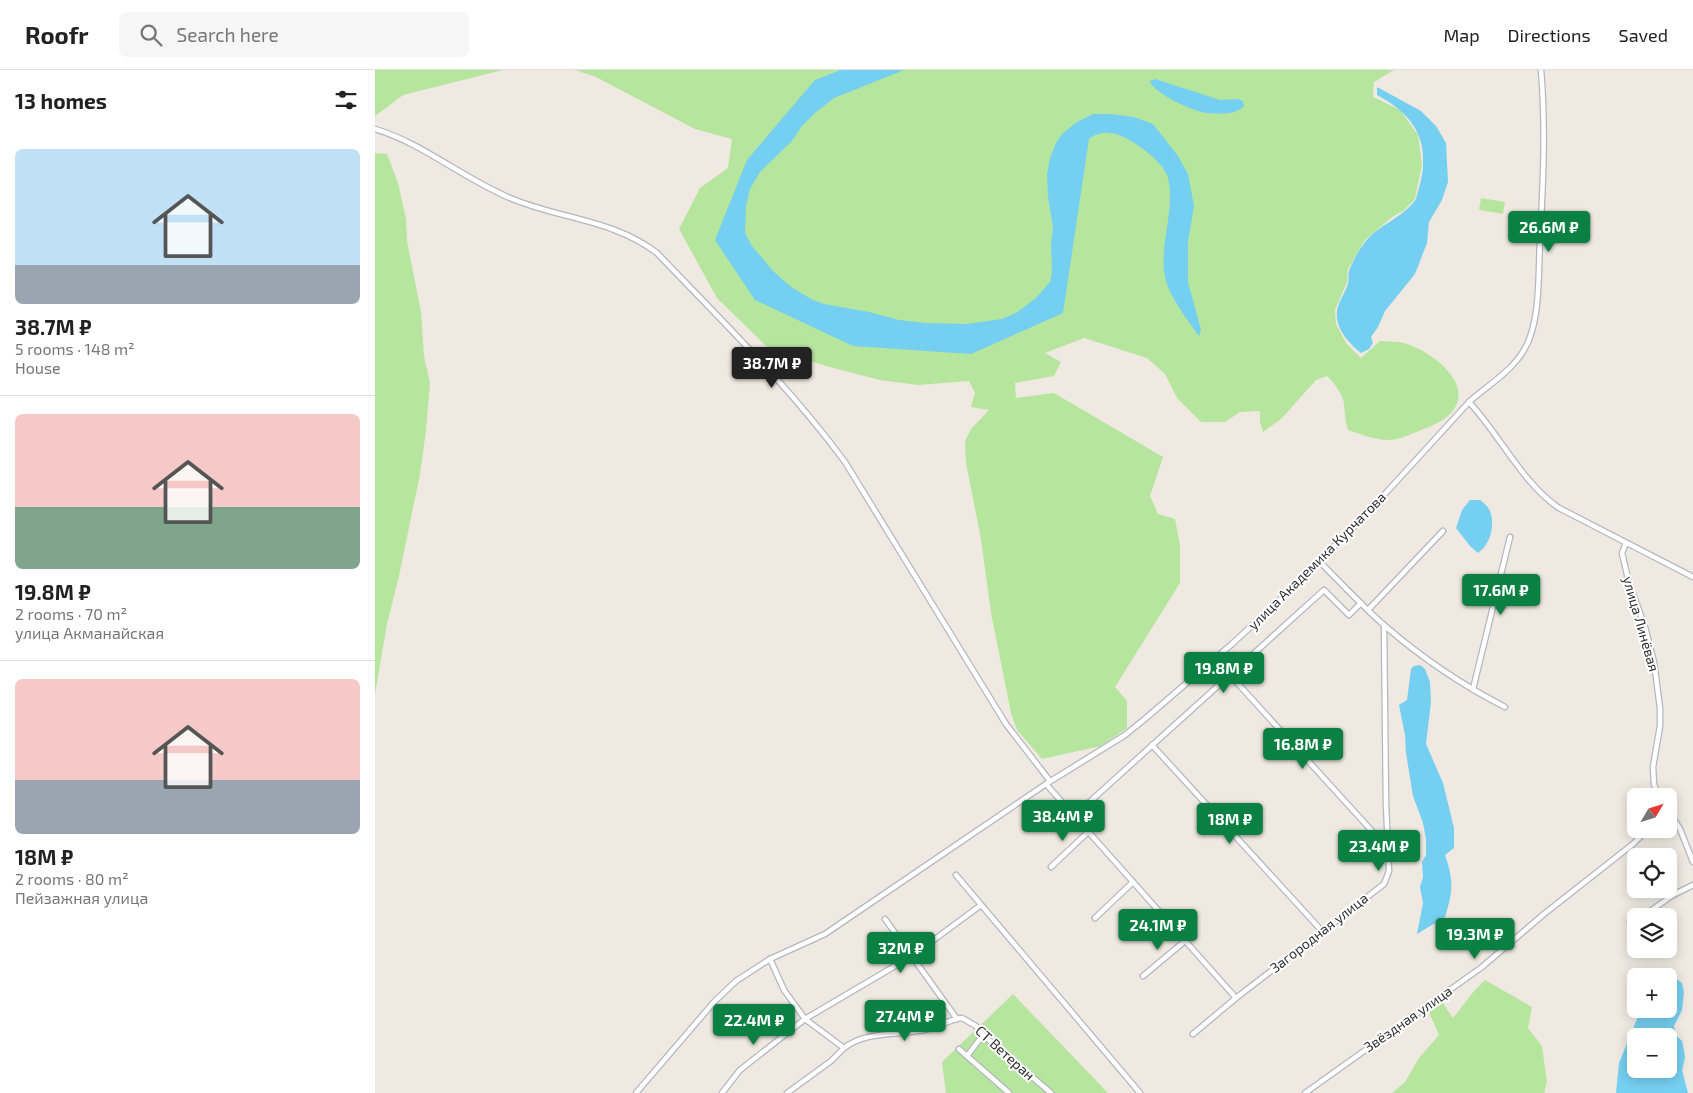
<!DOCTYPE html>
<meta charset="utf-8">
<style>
body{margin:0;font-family:"Exo 2",sans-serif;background:#f6f6f6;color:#222;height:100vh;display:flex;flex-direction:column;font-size:19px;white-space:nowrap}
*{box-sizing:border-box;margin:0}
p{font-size:16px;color:#767676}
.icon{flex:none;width:28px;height:28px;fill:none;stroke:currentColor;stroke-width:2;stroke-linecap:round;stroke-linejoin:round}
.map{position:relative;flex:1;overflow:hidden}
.sheet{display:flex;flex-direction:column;background:#fff;width:375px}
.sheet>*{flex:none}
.needle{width:32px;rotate:52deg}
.controls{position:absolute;left:1252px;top:718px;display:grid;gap:10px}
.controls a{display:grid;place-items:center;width:50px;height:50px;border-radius:8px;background:#fff;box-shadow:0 2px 12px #0003;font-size:25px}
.price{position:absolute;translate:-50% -42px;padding:0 11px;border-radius:5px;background:#0b8043;color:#fff;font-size:16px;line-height:32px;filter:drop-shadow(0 1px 2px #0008)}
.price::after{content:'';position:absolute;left:50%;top:30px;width:15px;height:11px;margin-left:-8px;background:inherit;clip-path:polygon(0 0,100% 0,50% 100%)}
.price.active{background:#222;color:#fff}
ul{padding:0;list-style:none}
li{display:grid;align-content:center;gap:10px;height:265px;padding:0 15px}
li+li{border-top:1px solid #e0e0e0}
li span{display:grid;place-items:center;height:155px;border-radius:8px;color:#555}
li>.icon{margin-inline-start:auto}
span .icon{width:90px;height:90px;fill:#fffc;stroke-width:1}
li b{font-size:21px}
h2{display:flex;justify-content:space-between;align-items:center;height:60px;padding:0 15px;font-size:21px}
header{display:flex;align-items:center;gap:30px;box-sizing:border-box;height:70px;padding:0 25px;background:#fff;border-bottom:1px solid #e0e0e0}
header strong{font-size:24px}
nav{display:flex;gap:28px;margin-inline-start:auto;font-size:18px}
.search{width:350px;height:45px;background:#f6f6f6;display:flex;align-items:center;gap:12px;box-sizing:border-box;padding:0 18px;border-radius:8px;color:#767676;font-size:19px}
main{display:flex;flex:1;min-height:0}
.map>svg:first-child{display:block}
.green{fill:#b6e59e}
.water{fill:#75cff0;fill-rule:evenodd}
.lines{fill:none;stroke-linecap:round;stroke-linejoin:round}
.street-casing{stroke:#b4b7c1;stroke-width:7}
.street{stroke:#fff;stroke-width:4.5}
.labels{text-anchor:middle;stroke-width:4;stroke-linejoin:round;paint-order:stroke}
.street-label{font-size:14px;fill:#2e2e2e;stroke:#fff}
</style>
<header>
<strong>Roofr</strong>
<div class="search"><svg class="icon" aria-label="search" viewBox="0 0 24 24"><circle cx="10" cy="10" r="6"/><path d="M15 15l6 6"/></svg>Search here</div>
<nav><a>Map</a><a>Directions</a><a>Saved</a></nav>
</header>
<main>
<section class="sheet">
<h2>13 homes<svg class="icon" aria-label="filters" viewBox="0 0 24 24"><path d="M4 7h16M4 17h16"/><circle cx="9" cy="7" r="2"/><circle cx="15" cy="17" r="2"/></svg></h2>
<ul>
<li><span style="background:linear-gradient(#bfe0f5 75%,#9aa5b1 0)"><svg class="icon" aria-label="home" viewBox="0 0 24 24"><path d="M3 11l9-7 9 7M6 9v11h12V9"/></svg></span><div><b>38.7M ₽</b><p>5 rooms · 148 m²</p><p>House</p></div></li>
<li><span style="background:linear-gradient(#f6c9c9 60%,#7fa58c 0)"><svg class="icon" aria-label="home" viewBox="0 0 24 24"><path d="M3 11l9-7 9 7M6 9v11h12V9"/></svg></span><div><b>19.8M ₽</b><p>2 rooms · 70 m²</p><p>улица Акманайская</p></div></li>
<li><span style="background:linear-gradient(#f6c9c9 65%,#9aa5b1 0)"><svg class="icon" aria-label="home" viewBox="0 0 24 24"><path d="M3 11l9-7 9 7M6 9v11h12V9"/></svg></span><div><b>18M ₽</b><p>2 rooms · 80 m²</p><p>Пейзажная улица</p></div></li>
</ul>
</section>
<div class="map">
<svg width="1318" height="1023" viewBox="0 0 1318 1023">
<rect width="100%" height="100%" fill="#efe9e1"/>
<g class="green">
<path d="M0 0H128L28 25 0 46Z"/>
<path d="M200 0H1019L999 12 998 27 1025 40 1043 65 1047 94 1040 129 1028 141 1017 147 990 170 973 199 972 212 960 240 961 254 971 273 986 288 1005 271C1013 272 1024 271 1032 274 1054 281 1098 311 1079 339 1071 351 1056 356 1044 361 1033 365 1022 371 1011 370 998 369 985 364 973 360 970 351 970 343 969 333 967 323 959 313 952 306L941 310 906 349 888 362 885 352V341L865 342 850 352H826L802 328 790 304 772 288 709 268 670 283 686 292 679 306 640 313 641 328 679 323 788 387 775 426 783 444 800 449 805 475V513L740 617 752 631V658L726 676 667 689 642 660 636 643 616 543 606 469 591 393 590 371 596 359 614 340 596 337 600 323 594 311 543 315 505 310 451 296 391 276 342 228 304 159 325 118 353 98 357 69 320 59 221 7Z"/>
<path d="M0 83 12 84 23 113 31 149 32 171 46 242 49 286 55 313 51 360 45 404 24 506 12 554 0 624Z"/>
<path d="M1106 128 1130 132 1128 144 1104 140Z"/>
<path d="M1110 910 1157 937 1153 958 1167 976 1172 1012 1169 1023H1017L1030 1012 1044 988 1064 965 1053 940 1065 929 1078 948 1099 921Z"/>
<path d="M638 924 733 1023H571L567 992Z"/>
</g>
<g class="water">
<path d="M466 0H529L459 28 440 43 427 56 417 71 385 102 375 119 371 136 370 163 377 176 398 201 416 217 438 230 449 234 494 242 524 250 550 253 591 254 627 249 641 243 661 228 675 212 677 202 676 173 678 158 673 127 672 104 675 88 681 73 688 63 702 52 718 44H736L759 47 778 54 803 86 813 104 819 136 813 172V212L826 260 824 266C814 252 795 227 791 211 782 179 801 142 793 108 789 91 752 64 735 63 727 62 720 64 714 69L688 243 596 284 478 276 380 230 340 170 372 90 440 10Z"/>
<path d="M780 9 845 30 862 29 868 31 869 36C867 38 863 41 859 42 852 44 839 44 832 43 819 42 778 23 775 11Z"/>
<path d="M1002 17 1046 41 1061 56 1071 73 1073 112 1067 130 1054 152 1052 173 1040 204 1010 241 1003 257 996 267 998 273 994 279 986 283C974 273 960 259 962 241 963 232 971 222 973 213 974 209 973 205 974 201 977 192 985 178 991 171 1005 154 1029 147 1041 129 1044 117 1048 106 1048 94 1050 60 1030 40 1002 25Z"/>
<path d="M1095 430H1105C1108 432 1112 436 1114 439 1121 453 1116 474 1103 483L1095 476 1081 458 1087 440Z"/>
<path d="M1045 595 1050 599 1055 612 1056 632 1051 674 1068 713 1079 758V778L1070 785C1079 811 1078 821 1070 847L1042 864 1048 833 1045 817 1048 807 1047 792 1051 785V769L1048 753 1038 726 1031 683 1030 665 1024 635 1032 630 1036 599 1039 596Z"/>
<path d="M1294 907H1299L1307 913 1309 922 1307 940 1299 956 1301 965 1307 971 1309 980 1310 988 1307 1000 1313 1023H1241L1244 993 1266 939H1294ZM1294 966V999H1261V966Z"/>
</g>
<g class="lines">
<defs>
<g id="street">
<path d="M0 59C50 74 91 111 140 130 188 149 241 151 282 183 347 251 414 316 470 392L631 654 675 711"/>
<path d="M1094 332C1112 316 1137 301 1149 280 1166 252 1163 204 1165 171 1168 114 1171 58 1166 0"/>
<path d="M1251 473 1247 483 1254 513 1270 557 1279 592 1285 638V656L1278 697 1279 714 1283 726"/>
<path d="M944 491C966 513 987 536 1010 556 1047 588 1087 615 1130 637"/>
<path d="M993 540 1068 461"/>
<path d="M855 605 1006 771 1013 772"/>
<path d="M1098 619 1135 467"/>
<path d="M777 675 947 861"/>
<path d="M671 714 861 928"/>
<path d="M1294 742 1305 759 1318 792"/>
<path d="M699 746 949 520 974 545 986 533"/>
<path d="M676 797 713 762"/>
<path d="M581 805 765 1023"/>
<path d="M1268 846 1298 825 1318 815"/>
<path d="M720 848 758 812"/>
<path d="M510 849 582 949"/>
<path d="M1255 852 1261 849"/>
<path d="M395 889 409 920 430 949 469 978 456 991 412 1023"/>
<path d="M768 906 810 871"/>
<path d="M818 964 861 928 1009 814 1014 801 1011 734 1009 555"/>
<path d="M469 978C491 960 527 966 553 959 565 956 576 949 587 948L601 956 608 965 676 1023"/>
<path d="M584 979 634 1023"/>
<path d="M592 986 608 965"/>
<path d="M261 1023 339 932 361 911 395 889 450 864 671 714 750 665 771 648 857 574 926 510 998 437 1094 332C1124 364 1148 414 1184 438L1318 507"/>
<path d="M347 1023 365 1000 430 949 537 886 606 835"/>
<path d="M930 1023 1107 897 1169 844 1258 774 1273 759"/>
</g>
</defs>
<use href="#street" class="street-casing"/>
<use href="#street" class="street"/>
</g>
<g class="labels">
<g class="street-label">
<text transform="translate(942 491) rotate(-45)" y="5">улица Академика Курчатова</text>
<text transform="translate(1266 554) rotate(74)" y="5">улица Линёвая</text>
<text transform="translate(944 863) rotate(-38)" y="5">Загородная улица</text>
<text transform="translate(1033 949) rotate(-35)" y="5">Звёздная улица</text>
<text transform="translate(630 983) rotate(42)" y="5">СТ Ветеран</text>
</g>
</g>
</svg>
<div class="controls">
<a><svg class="needle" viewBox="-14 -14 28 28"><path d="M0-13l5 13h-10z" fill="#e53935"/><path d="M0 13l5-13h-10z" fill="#767676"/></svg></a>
<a><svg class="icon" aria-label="locate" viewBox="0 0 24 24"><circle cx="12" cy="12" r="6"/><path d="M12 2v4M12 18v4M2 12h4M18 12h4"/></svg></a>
<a><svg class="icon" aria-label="layers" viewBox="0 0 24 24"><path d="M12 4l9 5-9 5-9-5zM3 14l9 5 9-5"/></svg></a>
<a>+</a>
<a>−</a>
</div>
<b class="price" style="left:1174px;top:183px">26.6M ₽</b>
<b class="price active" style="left:397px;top:319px">38.7M ₽</b>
<b class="price" style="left:1126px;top:546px">17.6M ₽</b>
<b class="price" style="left:849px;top:624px">19.8M ₽</b>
<b class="price" style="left:928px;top:700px">16.8M ₽</b>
<b class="price" style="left:688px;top:772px">38.4M ₽</b>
<b class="price" style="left:855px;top:775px">18M ₽</b>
<b class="price" style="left:1004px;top:802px">23.4M ₽</b>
<b class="price" style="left:783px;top:881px">24.1M ₽</b>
<b class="price" style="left:1100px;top:890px">19.3M ₽</b>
<b class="price" style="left:526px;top:904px">32M ₽</b>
<b class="price" style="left:530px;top:972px">27.4M ₽</b>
<b class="price" style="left:379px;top:976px">22.4M ₽</b>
</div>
</main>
